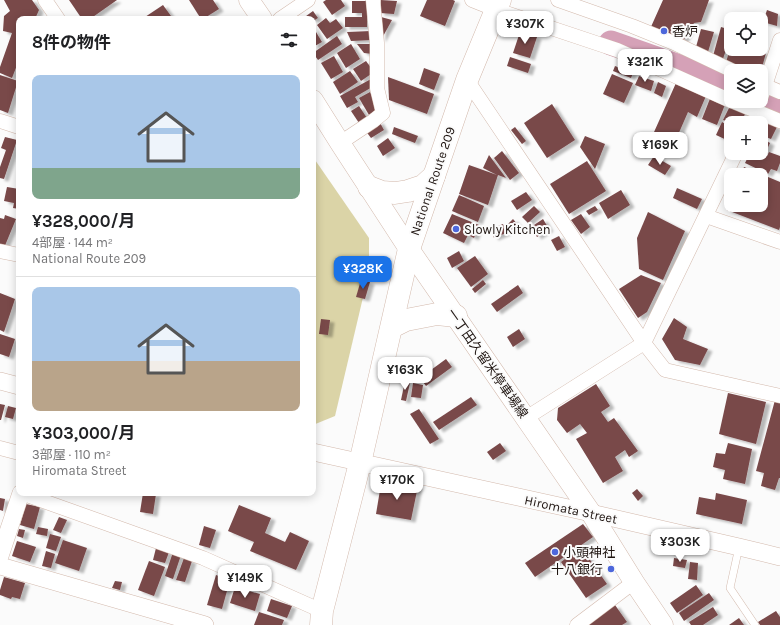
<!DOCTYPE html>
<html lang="ja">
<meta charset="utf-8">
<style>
body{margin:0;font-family:Karla,"Noto Sans JP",sans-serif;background:#f6f6f6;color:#202124;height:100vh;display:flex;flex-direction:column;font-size:15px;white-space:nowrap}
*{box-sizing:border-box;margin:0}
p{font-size:13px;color:#757577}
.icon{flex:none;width:22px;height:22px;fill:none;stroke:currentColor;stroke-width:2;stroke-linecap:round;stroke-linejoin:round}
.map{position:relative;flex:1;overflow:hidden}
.sheet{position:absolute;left:16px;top:16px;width:300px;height:480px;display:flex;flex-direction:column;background:#fff;border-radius:8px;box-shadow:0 2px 10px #0003}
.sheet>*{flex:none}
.fabs{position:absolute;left:724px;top:12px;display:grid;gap:8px}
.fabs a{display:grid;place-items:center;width:44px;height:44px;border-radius:8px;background:#fff;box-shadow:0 2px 10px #0003;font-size:20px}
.price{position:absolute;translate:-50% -34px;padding:0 9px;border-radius:8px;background:#fff;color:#222;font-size:13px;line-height:26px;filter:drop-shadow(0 1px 2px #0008)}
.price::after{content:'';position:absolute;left:50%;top:24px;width:12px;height:9px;margin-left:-6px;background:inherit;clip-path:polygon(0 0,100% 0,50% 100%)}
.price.current{background:#1a73e8;color:#fff}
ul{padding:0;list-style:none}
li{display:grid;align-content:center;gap:8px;height:212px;padding:0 16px}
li+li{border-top:1px solid #e0e0e0}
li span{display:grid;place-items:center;height:124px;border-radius:8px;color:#555}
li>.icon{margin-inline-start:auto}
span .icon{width:72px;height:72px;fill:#fffc;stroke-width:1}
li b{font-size:17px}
h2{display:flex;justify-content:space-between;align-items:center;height:48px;padding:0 16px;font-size:17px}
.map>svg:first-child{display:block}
.green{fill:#dbd4a7}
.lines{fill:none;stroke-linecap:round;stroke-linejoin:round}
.river{stroke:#d5a1b7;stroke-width:25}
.building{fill:#794849;filter:url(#shadow)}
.service-casing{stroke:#d3b9ac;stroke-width:8}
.minor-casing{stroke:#d3b9ac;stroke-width:15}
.tertiary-casing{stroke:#d3b9ac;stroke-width:18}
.secondary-casing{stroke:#d3b9ac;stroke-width:21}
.trunk-casing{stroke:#d3b9ac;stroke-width:23}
.service{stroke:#fff;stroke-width:7}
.minor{stroke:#fff;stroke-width:14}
.tertiary{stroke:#fff;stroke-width:17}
.secondary{stroke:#fff;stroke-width:20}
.trunk{stroke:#fff;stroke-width:22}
.poi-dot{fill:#4d67db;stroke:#fbfbfb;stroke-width:1.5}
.labels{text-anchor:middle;stroke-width:4;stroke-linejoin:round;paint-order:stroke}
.poi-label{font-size:13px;fill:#1e1410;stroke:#fbfbfb;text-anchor:start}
.street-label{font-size:13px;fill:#1e1410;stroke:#fbfbfb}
</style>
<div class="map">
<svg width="780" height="625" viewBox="0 0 780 625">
<defs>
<filter id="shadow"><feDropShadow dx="4.5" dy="2.5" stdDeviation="1" flood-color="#0004"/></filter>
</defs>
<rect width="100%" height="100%" fill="#fbfbfb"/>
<path class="green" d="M313 157 369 238V272L335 416 313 425Z"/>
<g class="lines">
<g class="river">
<path d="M611 43 731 85"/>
<path d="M761 96 780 103"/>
</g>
</g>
<g class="building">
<path d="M4 0H32L39 10 35 19H19V60L12 78 0 73V67L12 33 3 31 4 16 10 11Z"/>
<path d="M69 0H117L90 19H82Z"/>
<path d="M189 0H213L219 9 203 19H201Z"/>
<path d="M326 0H341L345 6 332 15 323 2Z"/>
<path d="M381 0 397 1 394 14 380 13Z"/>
<path d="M427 0H453L455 1 445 26 420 16Z"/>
<path d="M663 0H709L701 22 694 23 683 41 650 29Z"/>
<path d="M352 1H367V27H345V17H362V13H352Z"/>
<path d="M163 5 171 16 167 19H142Z"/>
<path d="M767 10 778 14 777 26 763 22Z"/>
<path d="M313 11 318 18 313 21V19H302Z"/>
<path d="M381 17 392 20 381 40Z"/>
<path d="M326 18 330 23 336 19 343 28 327 39 317 25Z"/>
<path d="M313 27 322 42 313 47Z"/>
<path d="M721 27 731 30V34L723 59 713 56Z"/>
<path d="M701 29 714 32 708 52 696 47Z"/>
<path d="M371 31 372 40 351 41 347 32Z"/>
<path d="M520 32 537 37 530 58 513 53Z"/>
<path d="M337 36 342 44 318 60 313 53Z"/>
<path d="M351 44 360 59 346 68 337 53Z"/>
<path d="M357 44H373V54L364 53Z"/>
<path d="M730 49H759L758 51 766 53 761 71H748L726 62Z"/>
<path d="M334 56 343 72 331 79 321 63Z"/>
<path d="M510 57 531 64 528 73 507 66Z"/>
<path d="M366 61 374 72 361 81 353 69Z"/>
<path d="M615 66 633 73 631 78 613 71Z"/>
<path d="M424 68 440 74 434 90 419 84Z"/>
<path d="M350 71 358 82 340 94 333 82Z"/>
<path d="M612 74 633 83 624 103 603 94Z"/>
<path d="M0 75 18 81 8 113 0 110Z"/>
<path d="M639 76 654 81 651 91 635 85Z"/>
<path d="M388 77 434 94 427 114 389 100Z"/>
<path d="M371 79 374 86 355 97 358 102 347 108 340 96Z"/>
<path d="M658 82 666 86 662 97 654 93Z"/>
<path d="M676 83 706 96 697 117 688 112 671 151 650 141Z"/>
<path d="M370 92 379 108 369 115 359 98Z"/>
<path d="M711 96 726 102 717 125 702 119Z"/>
<path d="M552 104 575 140 547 158 524 123Z"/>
<path d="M359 106 367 118 359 123 351 111Z"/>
<path d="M730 106 745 114 741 123H731L723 120Z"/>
<path d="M379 121 384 130 371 138 365 130Z"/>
<path d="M764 121 777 127 771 139 761 135V128Z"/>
<path d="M722 122 731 127V142L716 135Z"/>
<path d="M394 127 418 136 415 143 392 134Z"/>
<path d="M515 127 526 141 522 144 511 130Z"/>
<path d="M585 136 605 144 595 169 580 147Z"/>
<path d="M5 137 17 140 4 179 0 178V167L6 150 1 148Z"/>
<path d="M388 138 395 148 383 156 377 146Z"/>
<path d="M761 138 770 143 765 154 761 152Z"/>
<path d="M502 151 519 173 510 180 494 158Z"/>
<path d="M769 152 780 156V163L777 171 771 169 768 174 745 163 750 153H760L767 156Z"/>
<path d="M489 155 506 178 498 175 488 205 459 194 469 165 497 175 483 168Z"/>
<path d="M654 156 671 166 665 175 648 165Z"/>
<path d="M587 161 606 191 569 214 550 184Z"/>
<path d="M744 167 780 182V227L779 230 727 210 731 200V205H761V175H741Z"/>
<path d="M7 187 19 189V209L13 208 14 203 4 201Z"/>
<path d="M677 188 702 199 697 209 673 198Z"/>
<path d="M621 190 630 205 608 219 599 203Z"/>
<path d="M526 192 532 200 517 210 511 201Z"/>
<path d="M459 195 484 206 478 222 452 211Z"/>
<path d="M534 206 540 212 528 223 522 217Z"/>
<path d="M595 206 598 210 589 215 586 211Z"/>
<path d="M648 212 685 231 663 280 639 269 637 238Z"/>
<path d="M452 214 479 225 474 238 468 235 464 243 443 233Z"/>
<path d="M581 214 590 227 581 234 571 220Z"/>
<path d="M5 215 16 219 4 248 0 246V218L4 219Z"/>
<path d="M513 219 518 225 512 230 507 225Z"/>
<path d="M543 219 549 229 537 237 531 227Z"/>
<path d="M503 224 506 233 494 238 491 229Z"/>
<path d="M559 236 565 247 557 251 551 240Z"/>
<path d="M459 251 464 261 452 268 447 258Z"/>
<path d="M475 256 488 274 471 287 457 268Z"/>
<path d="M641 275 661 283 647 312 638 318 619 289Z"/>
<path d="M361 280 370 282 365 299 356 297Z"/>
<path d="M483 280 486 284 475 293 472 289Z"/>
<path d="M518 285 523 293 497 312 491 304Z"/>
<path d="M0 293 15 299 4 332 0 330Z"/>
<path d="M674 318 687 327 683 339 708 349 700 365 675 360 662 339Z"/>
<path d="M321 319 330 320 328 335 319 334Z"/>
<path d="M519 329 525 339 513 347 507 337Z"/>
<path d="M0 334 15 339 9 357 0 354Z"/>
<path d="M446 359 452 367 426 386 420 378Z"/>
<path d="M405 381 410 383 406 401 401 400Z"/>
<path d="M413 383 423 385 421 398 411 397Z"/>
<path d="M596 384 610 406 601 412 608 422 614 418 638 451 629 457 625 450 615 457 623 471 603 483 576 439 587 433 580 424 567 433 557 420 558 408Z"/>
<path d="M728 393 766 402 756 444 719 434Z"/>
<path d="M471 397 477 405 439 430 433 422Z"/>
<path d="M775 400 780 401V478H779L775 490 761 486 764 473 756 471Z"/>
<path d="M0 404 5 405 1 420H0Z"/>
<path d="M8 406 16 408 13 419 5 417Z"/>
<path d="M419 409 439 439 430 444 410 414Z"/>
<path d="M500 443 506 451 493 460 487 452Z"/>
<path d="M728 443 752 449 745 484 723 479 725 470 713 467 716 453 725 454Z"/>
<path d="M391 482 418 486 411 520 376 514 380 490Z"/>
<path d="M637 489 643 496 638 501 632 493Z"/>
<path d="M143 493 156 494 153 514 140 512Z"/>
<path d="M716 493 747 500 742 524 696 514 699 497 715 500Z"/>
<path d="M0 498 5 499 3 511 0 510Z"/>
<path d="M26 504 40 507 34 529 20 525Z"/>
<path d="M239 505 271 518 265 533 285 542 290 532 309 541 296 570 250 551 254 542 228 531Z"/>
<path d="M59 517 67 520 61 533 53 530Z"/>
<path d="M583 524 593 537 535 577 525 563Z"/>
<path d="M204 526 216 530 210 548 199 545Z"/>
<path d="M38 527 48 529 47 536 36 534Z"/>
<path d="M19 529 25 530 23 538 17 536Z"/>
<path d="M50 534 61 537 56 551 46 548Z"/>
<path d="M63 540 87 548 79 571 55 563Z"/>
<path d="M17 541 36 547 30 562 12 556Z"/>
<path d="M581 547 607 584 586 598 561 562Z"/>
<path d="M156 548 169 552 165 563 153 560Z"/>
<path d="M46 551 55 554 51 568 42 566Z"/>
<path d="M173 552 181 555 173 579 165 576Z"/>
<path d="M184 558 192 561 185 582 176 580Z"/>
<path d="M674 558 687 560 685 568 673 566Z"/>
<path d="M149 561 165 567 154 596 138 590Z"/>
<path d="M690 562 698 563 697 580 688 579Z"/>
<path d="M216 575 230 580 222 609 207 605Z"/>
<path d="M4 577 25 583 20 599 12 597 11 599 0 595V590Z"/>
<path d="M115 581 122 582 120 590 112 588Z"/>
<path d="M696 585 703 595 677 613 670 603Z"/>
<path d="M235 587 260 594 255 611 230 603Z"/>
<path d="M709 593 714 600 684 621 679 613Z"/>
<path d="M271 599 292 606 287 618 267 611Z"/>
<path d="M615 605 627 622 622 625H587Z"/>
<path d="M713 607 718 615 703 625H691L689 622Z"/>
<path d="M776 611 780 617V625H760L758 622Z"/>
<path d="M259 612 284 620 282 625H254Z"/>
<path d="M739 618 744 625H729Z"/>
</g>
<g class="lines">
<defs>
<path id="service" d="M739 547 730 588 755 625"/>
<g id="minor">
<path d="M45 0 58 19"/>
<path d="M472 0 497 10 617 50 731 101"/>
<path d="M558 0 632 26 674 43 733 71"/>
<path d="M280 19 308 0"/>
<path d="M467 80 644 343 665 370 780 396"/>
<path d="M761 84 780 92"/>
<path d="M761 98 780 40"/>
<path d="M732 101 780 121"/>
<path d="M0 121 19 127"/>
<path d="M340 143 373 121 383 113 377 88V43L373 0"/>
<path d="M706 216 780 242"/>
<path d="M0 251 19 255"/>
<path d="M526 418 644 343 736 153"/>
<path d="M0 448 19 453"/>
<path d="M21 493 203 558 322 611"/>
<path d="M577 625 634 582"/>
</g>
<g id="tertiary">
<path d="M0 381 19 386"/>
<path d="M313 452 591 513 739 547 780 557"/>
<path d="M0 556 21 493"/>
<path d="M0 566 205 625"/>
</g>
<g id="secondary">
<path d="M249 0 262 19"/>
<path d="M313 100 340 143 409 249 591 513 634 582 663 625"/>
</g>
<g id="trunk">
<path d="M369 187 382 192 395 193 408 191 423 186 434 176"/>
<path d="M392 327 406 320 437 314 456 316"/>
<path d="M321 625 322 611 360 463 409 249 467 80 500 0"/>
</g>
</defs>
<use href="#service" class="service-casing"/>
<use href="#minor" class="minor-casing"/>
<use href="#tertiary" class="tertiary-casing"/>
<use href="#secondary" class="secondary-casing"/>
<use href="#trunk" class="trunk-casing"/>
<use href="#service" class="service"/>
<use href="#minor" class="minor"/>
<use href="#tertiary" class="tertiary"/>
<use href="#secondary" class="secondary"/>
<use href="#trunk" class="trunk"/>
</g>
<g class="poi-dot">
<circle cx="664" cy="31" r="4"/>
<circle cx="456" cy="229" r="4"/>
<circle cx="555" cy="552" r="4"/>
<circle cx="611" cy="569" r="4"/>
</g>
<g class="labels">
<g class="poi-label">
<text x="672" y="36">香炉</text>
<text x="464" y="234">Slowly Kitchen</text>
<text x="563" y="557">小頭神社</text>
<text x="603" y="574" text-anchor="end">十八銀行</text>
</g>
<g class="street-label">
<text transform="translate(432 181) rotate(-71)" y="5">National Route 209</text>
<text transform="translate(488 363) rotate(55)" y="5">一丁田久留米停車場線</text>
<text transform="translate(571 509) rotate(12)" y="5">Hiromata Street</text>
</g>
</g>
</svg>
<div class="fabs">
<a><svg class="icon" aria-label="locate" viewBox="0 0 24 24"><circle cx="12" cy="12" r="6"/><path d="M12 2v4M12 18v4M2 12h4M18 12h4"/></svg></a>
<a><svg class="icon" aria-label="layers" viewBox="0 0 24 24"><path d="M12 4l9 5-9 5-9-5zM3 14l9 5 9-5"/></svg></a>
<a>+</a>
<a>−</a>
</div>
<b class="price" style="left:525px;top:45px">¥307K</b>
<b class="price" style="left:645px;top:83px">¥321K</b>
<b class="price" style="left:660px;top:166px">¥169K</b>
<b class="price current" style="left:363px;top:290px">¥328K</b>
<b class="price" style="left:405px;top:391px">¥163K</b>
<b class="price" style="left:397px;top:501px">¥170K</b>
<b class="price" style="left:680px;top:563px">¥303K</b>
<b class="price" style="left:245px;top:599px">¥149K</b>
<section class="sheet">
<h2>8件の物件<svg class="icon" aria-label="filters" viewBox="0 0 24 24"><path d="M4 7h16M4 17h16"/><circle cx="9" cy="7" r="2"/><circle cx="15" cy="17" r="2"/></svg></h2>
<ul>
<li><span style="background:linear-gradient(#a9c7e8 75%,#7fa58c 0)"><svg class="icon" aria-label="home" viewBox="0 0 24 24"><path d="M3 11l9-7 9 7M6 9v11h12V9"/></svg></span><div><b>¥328,000/月</b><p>4部屋 · 144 m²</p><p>National Route 209</p></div></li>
<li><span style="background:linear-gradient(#a9c7e8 60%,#b9a48a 0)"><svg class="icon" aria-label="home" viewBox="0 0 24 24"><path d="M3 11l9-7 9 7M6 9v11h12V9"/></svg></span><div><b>¥303,000/月</b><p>3部屋 · 110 m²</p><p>Hiromata Street</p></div></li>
</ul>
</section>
</div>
